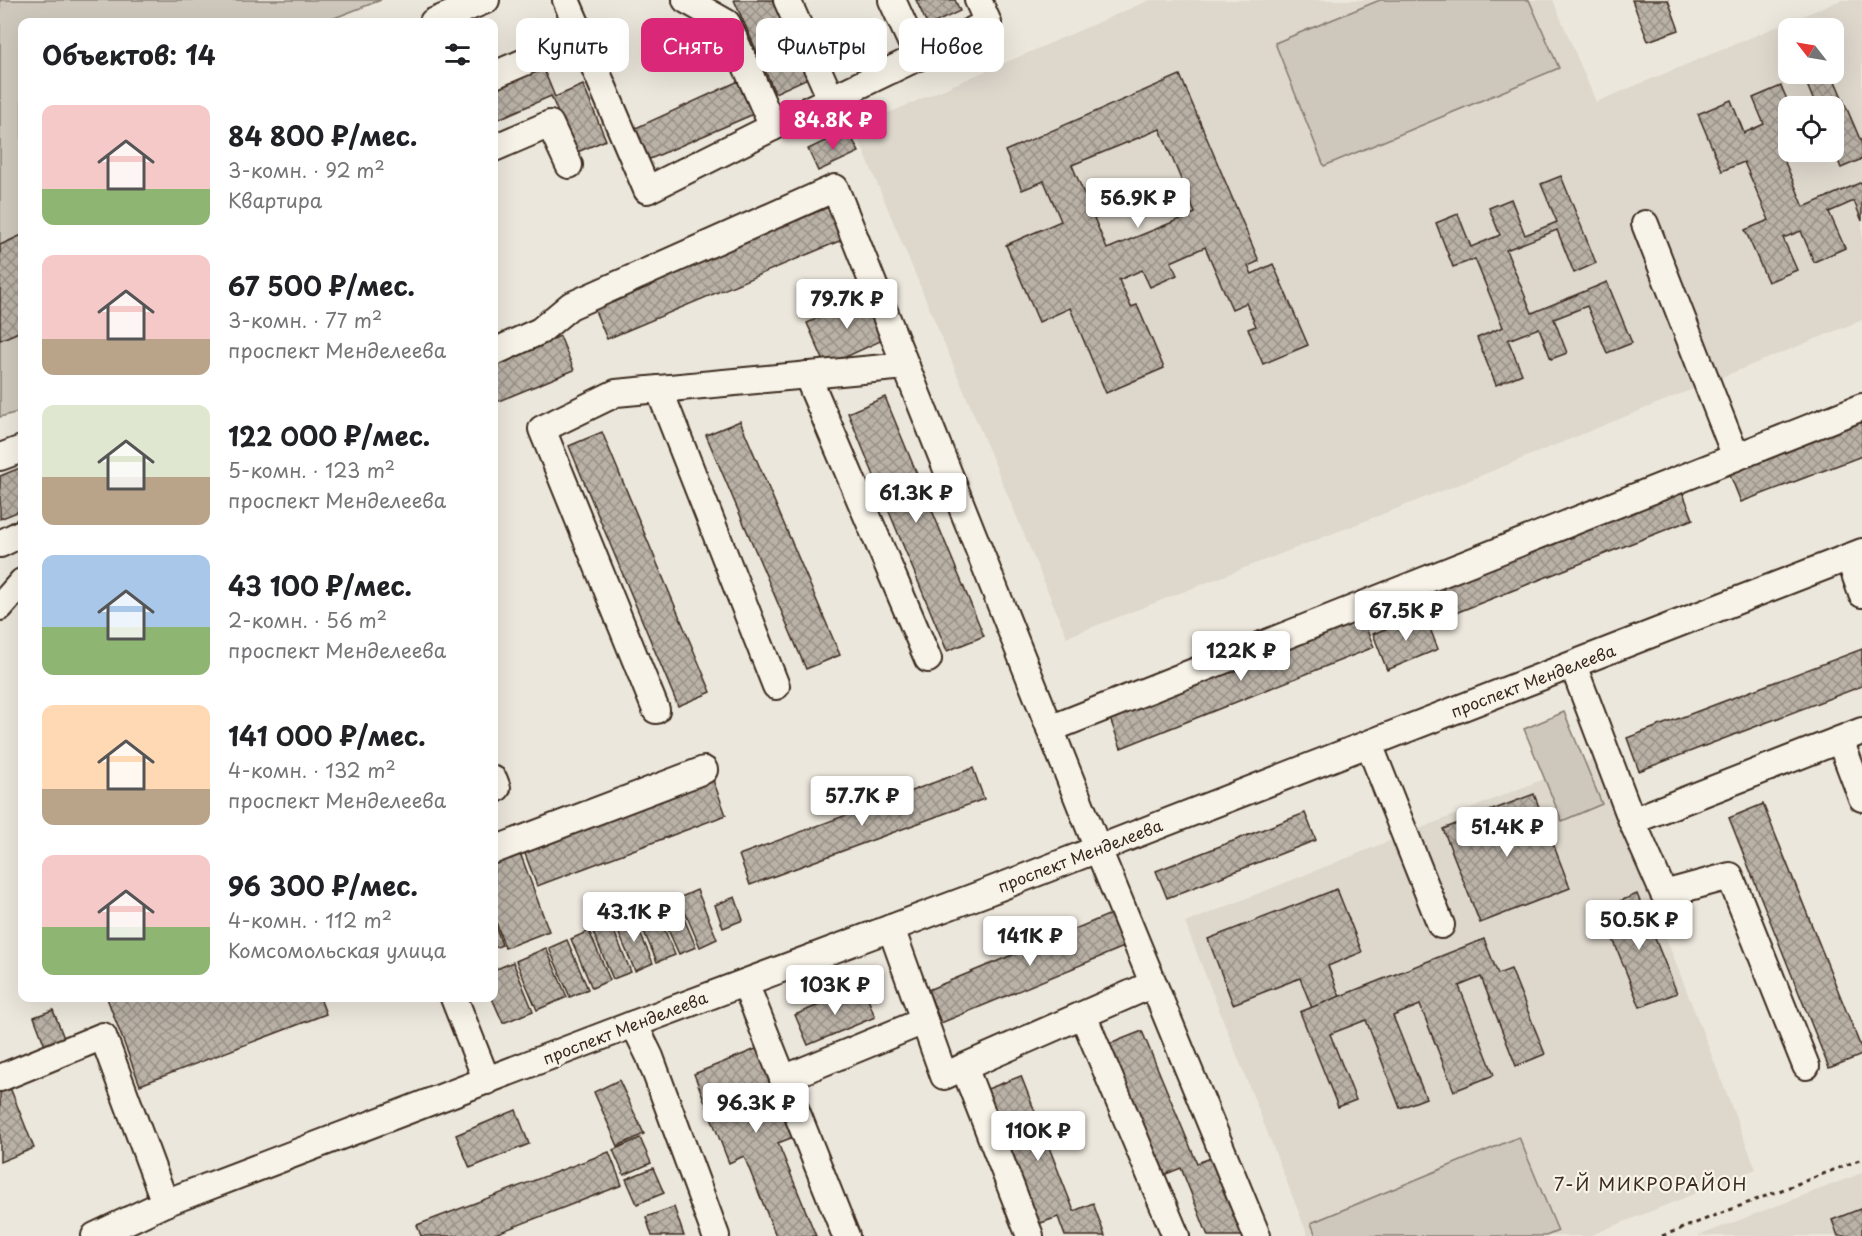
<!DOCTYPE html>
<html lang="ru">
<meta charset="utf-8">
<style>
body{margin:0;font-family:"Playpen Sans",sans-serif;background:#f2f2f2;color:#202124;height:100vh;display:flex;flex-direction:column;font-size:22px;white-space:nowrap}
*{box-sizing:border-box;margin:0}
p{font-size:20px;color:#757577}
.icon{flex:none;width:33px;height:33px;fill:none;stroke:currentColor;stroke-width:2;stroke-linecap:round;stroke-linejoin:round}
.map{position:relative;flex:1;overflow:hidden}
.drawer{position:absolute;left:18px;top:18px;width:480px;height:984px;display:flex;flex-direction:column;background:#fff;border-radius:12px;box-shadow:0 6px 24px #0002}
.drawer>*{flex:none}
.banner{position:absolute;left:516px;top:18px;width:570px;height:54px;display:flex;gap:12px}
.needle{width:39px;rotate:301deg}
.controls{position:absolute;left:1778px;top:18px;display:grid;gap:12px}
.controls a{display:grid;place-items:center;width:66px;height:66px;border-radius:12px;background:#fff;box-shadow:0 6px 24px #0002;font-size:30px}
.price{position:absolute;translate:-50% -51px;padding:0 14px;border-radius:6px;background:#fff;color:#222;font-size:20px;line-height:39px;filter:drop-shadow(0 2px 3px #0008)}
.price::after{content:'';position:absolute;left:50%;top:36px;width:18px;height:14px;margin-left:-9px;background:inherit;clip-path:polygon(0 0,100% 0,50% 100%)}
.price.current{background:#db2777;color:#fff}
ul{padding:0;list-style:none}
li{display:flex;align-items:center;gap:18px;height:150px;padding:0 24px}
li span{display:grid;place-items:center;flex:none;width:168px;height:120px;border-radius:12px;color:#555}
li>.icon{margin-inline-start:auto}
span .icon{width:72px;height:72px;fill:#fffc;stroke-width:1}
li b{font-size:26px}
h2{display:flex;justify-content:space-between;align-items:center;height:72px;padding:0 24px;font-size:26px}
.chip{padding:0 21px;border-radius:12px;background:#fff;box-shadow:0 6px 24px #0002;font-size:21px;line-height:54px}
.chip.current{background:#db2777;color:#fff}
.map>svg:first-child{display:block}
.built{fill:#ddd7cc;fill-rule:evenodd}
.green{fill:#cec8bc;stroke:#84796d;stroke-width:1.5}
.building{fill:url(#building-cross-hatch);stroke:#3b2a1e;stroke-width:1.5;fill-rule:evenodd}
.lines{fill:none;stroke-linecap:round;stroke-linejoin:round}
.minor-casing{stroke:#3b2a1e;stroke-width:30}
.path{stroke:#3b2a1e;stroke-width:3;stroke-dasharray:4.5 4.5;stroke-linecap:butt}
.minor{stroke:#f7f3e8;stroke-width:26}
.labels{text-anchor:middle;stroke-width:4.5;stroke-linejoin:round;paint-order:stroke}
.street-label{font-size:16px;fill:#3b2a1e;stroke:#f7f3e8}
.neighbourhood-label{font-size:18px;letter-spacing:1.5px;fill:#3b2a1e;stroke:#f7f3e8}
</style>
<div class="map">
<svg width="1862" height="1236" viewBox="0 0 1862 1236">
<defs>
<pattern id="building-cross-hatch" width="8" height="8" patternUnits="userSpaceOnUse" patternTransform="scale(1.5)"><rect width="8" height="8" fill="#bab2a7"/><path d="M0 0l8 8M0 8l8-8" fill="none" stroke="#989187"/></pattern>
</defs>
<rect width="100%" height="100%" fill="#ece7dc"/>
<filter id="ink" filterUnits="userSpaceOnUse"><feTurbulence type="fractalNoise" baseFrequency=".0167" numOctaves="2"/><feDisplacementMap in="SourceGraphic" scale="12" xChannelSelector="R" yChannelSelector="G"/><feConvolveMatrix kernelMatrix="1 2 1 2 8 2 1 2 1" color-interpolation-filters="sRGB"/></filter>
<g filter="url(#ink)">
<g class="built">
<path d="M1150 0H1553L1596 102 1841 0H1862V320L1470 480 1067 637 854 128ZM1788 28H1833V74H1788ZM1788 106H1833V152H1788Z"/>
<path d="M1596 758 1756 1169 1589 1236H1308L1185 923Z"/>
<path d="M1862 1173V1236H1698Z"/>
</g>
<g class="green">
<path d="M0 0H381L324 22H22V411L0 417Z"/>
<path d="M1380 0H1529L1559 68 1324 166 1275 43Z"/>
<path d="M1564 712 1602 804 1562 821 1524 729Z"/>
<path d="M1519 1137 1558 1231 1546 1236H1316L1311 1223Z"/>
</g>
<g class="building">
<path d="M734 0H772L808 78 775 93Z"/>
<path d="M916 0H955L960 11 928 26Z"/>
<path d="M1632 0H1668L1679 30 1648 41Z"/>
<path d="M539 58 555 97 583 85 606 140 575 153 551 96 494 121V78Z"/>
<path d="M1821 74H1832L1862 144V159L1841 168 1833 148V106H1816L1805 80Z"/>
<path d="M1180 75 1259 261 1248 266 1252 274 1273 264 1308 345 1263 364 1248 329 1256 326 1246 303 1232 309 1205 247 1171 262 1177 275 1150 287 1142 270 1119 280 1131 307 1137 305 1164 368 1106 393 1070 308 1039 322 1006 245 1061 221 1044 181 1022 190 1005 151ZM1160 129 1195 213 1107 249 1072 165Z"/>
<path d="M741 80 756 113 643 162 629 131Z"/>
<path d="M1781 86 1790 106H1788V144L1779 148 1804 207 1862 182V221L1854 201 1829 212 1845 248 1814 262 1801 231 1783 238 1797 270 1768 282 1745 230 1769 220 1744 162 1722 171 1698 114 1731 100 1744 133 1764 124 1753 98Z"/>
<path d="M848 130 859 152 818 171 808 149Z"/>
<path d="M1561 176 1596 263 1574 273 1557 230 1506 250 1532 313 1607 282 1632 343 1607 353 1587 306 1554 319 1567 353 1551 359 1539 328 1508 340 1522 374 1496 385 1477 338 1503 327 1475 259 1453 267 1436 223 1458 214 1471 247 1500 235 1489 208 1511 199 1525 235 1557 222 1541 184Z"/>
<path d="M831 206 844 239 607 339 593 306Z"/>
<path d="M22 235V335L21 331 0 340V245Z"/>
<path d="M868 295 887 338 826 366 807 323Z"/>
<path d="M560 336 574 370 494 403V364Z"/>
<path d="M885 397 984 636 947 651 848 413Z"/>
<path d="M1862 418V456L1741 502 1728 470Z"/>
<path d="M740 421 840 655 806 669 706 435Z"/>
<path d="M602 432 711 692 678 706 569 446Z"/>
<path d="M22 467V510L0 519V476Z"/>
<path d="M1681 488 1693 519 1453 614 1441 584Z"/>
<path d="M1424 613 1438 649 1387 670 1373 634Z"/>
<path d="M1361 616 1374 647 1121 748 1109 716Z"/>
<path d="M1862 649V686L1639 771 1627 738Z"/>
<path d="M973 768 984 799 750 885 739 855Z"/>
<path d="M713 780 726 815 537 886 524 851Z"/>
<path d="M1534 794 1570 888 1480 923 1443 829Z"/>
<path d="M1763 804 1862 1050V1055L1829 1068 1729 818Z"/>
<path d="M1305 813 1316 840 1167 898 1156 871Z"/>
<path d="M519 850 549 931 505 948 494 916V860Z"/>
<path d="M1337 889 1362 952 1328 966 1340 997 1312 1008 1300 978 1233 1004 1208 939Z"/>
<path d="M697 890 717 939 700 947 679 898Z"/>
<path d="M1637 894 1677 993 1640 1007 1601 909Z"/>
<path d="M675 897 696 947 679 954 657 905Z"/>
<path d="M735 897 743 920 723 928 715 905Z"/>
<path d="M654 905 675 955 657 962 636 913Z"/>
<path d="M1118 911 1131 944 941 1023 928 990Z"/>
<path d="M632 914 653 963 635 971 614 922Z"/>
<path d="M494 921 502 945 494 948Z"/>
<path d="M610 922 631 972 613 979 592 930Z"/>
<path d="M589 931 610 980 592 988 571 939Z"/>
<path d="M1484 939 1498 974 1511 969 1545 1054 1516 1066 1481 977 1459 986 1494 1075 1454 1091 1420 1005 1393 1016 1426 1098 1400 1108 1366 1020 1330 1034 1356 1100 1338 1107 1300 1012Z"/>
<path d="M567 940 588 989 570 997 549 948Z"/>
<path d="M546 948 567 997 537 1010 516 961Z"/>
<path d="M513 962 533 1011 503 1023 492 998 494 970Z"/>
<path d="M863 986 875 1017 808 1045 795 1015Z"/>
<path d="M107 998H320L326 1014 140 1085Z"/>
<path d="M53 1010 64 1038 45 1046 34 1017Z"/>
<path d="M1142 1031 1197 1163 1211 1158 1243 1236H1208L1181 1168 1161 1176 1107 1045Z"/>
<path d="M761 1047 796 1136 778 1143 816 1236H776L744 1156 729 1163 694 1074Z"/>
<path d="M1021 1076 1074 1211 1093 1203 1105 1236H1065L1058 1217 1038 1224 985 1090Z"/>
<path d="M619 1080 644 1134 618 1146 594 1092Z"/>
<path d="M9 1085 34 1148 0 1162V1088Z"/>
<path d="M516 1110 529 1144 470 1168 456 1135Z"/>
<path d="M640 1138 651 1163 624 1175 613 1150Z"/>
<path d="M609 1152 622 1185 490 1236H421L417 1225Z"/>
<path d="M653 1168 664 1193 637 1204 626 1179Z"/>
<path d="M674 1207 684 1236H652L646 1217Z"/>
<path d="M1860 1209 1862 1215V1236H1838L1832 1220Z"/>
</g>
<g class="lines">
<defs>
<g id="minor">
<path d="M566 0 647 190 773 127"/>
<path d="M686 0 727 23 773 127 988 23 978 0"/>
<path d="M787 0 831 99"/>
<path d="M892 0 918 57"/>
<path d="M433 22 486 0"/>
<path d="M494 75 583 37"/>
<path d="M494 148 550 124 569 165"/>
<path d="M1645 224 1736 457"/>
<path d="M494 352 540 331 570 306 835 188 1098 849 1257 1236"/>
<path d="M807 375 928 659"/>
<path d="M659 389 776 686"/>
<path d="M0 457 22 449"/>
<path d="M0 544 22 533"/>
<path d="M1849 557 1862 594"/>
<path d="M0 607 22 582"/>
<path d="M1573 665 1632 821 1862 731"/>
<path d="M656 710 542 429 616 393 906 366"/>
<path d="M1050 729 1862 407"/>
<path d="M1840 740 1862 798"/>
<path d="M1369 744 1441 925"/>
<path d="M494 780 497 788 494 790"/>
<path d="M1632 821 1664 894 1730 876 1806 1066"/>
<path d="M494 850 704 770"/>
<path d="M891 928 944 1076 964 1067 1030 1236"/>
<path d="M745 983 846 1236"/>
<path d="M454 998 487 1081"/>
<path d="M1083 1015 1176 1236"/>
<path d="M634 1024 650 1057 716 1236"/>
<path d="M964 1067 1153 984"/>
<path d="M0 1078 103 1036 165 1203"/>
<path d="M783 1079 924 1021"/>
<path d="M95 1236 165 1203 634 1024 982 894 1862 552"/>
</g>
</defs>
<use href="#minor" class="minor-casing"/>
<path class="path" d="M1662 1236 1862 1159"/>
<use href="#minor" class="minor"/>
</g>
</g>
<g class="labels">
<g class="street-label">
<text transform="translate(1533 681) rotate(-21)" y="6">проспект Менделеева</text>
<text transform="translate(1080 856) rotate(-21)" y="6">проспект Менделеева</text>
<text transform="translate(625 1028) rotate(-21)" y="6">проспект Менделеева</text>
</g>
<g class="neighbourhood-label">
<text x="1651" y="1191">7-Й МИКРОРАЙОН</text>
</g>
</g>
</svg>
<div class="controls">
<a><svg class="needle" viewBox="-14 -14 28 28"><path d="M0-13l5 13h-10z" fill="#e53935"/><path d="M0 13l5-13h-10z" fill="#757577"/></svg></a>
<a><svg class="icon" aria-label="locate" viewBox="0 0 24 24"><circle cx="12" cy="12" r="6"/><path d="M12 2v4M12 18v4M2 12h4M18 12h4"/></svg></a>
</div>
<b class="price current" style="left:833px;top:151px">84.8K ₽</b>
<b class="price" style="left:1138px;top:229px">56.9K ₽</b>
<b class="price" style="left:847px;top:330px">79.7K ₽</b>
<b class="price" style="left:916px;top:524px">61.3K ₽</b>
<b class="price" style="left:1406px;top:642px">67.5K ₽</b>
<b class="price" style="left:1241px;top:682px">122K ₽</b>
<b class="price" style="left:862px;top:827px">57.7K ₽</b>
<b class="price" style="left:1507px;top:858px">51.4K ₽</b>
<b class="price" style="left:634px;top:943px">43.1K ₽</b>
<b class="price" style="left:1639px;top:951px">50.5K ₽</b>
<b class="price" style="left:1030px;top:967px">141K ₽</b>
<b class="price" style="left:835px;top:1016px">103K ₽</b>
<b class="price" style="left:756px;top:1134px">96.3K ₽</b>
<b class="price" style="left:1038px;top:1162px">110K ₽</b>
<div class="banner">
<a class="chip">Купить</a>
<a class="chip current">Снять</a>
<a class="chip">Фильтры</a>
<a class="chip">Новое</a>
</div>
<section class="drawer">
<h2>Объектов: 14<svg class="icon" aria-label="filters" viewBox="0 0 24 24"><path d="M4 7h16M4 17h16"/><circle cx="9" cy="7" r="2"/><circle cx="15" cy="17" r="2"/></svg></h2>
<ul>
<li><span style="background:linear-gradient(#f6c9c9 70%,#8fb573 0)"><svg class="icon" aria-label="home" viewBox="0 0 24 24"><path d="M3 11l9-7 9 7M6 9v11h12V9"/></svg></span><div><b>84 800 ₽/мес.</b><p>3-комн. · 92 m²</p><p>Квартира</p></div></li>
<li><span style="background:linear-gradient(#f6c9c9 70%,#b9a48a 0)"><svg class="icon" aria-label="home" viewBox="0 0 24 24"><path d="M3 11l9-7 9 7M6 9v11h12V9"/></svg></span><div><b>67 500 ₽/мес.</b><p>3-комн. · 77 m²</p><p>проспект Менделеева</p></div></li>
<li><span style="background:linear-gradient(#dfe7d0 60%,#b9a48a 0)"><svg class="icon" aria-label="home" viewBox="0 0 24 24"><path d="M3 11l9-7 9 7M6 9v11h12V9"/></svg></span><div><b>122 000 ₽/мес.</b><p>5-комн. · 123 m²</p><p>проспект Менделеева</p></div></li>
<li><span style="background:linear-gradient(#a9c7e8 60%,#8fb573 0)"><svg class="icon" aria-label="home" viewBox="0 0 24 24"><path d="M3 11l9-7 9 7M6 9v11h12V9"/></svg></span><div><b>43 100 ₽/мес.</b><p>2-комн. · 56 m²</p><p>проспект Менделеева</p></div></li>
<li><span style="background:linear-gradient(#ffd9b3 70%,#b9a48a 0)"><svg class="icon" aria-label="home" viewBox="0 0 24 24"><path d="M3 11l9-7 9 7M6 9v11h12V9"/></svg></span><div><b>141 000 ₽/мес.</b><p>4-комн. · 132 m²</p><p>проспект Менделеева</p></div></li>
<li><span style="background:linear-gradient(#f6c9c9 60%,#8fb573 0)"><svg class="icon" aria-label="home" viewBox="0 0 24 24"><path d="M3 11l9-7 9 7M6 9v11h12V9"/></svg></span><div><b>96 300 ₽/мес.</b><p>4-комн. · 112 m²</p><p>Комсомольская улица</p></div></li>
</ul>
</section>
</div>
